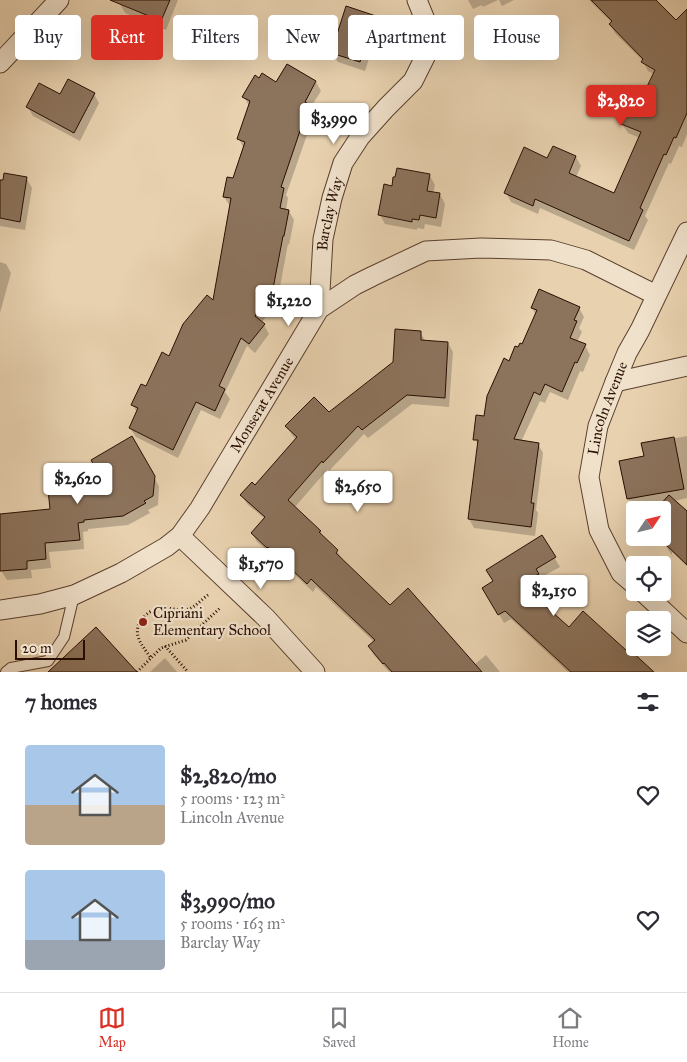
<!DOCTYPE html>
<meta charset="utf-8">
<style>
body{margin:0;font-family:"IM FELL Great Primer",serif;background:#f7f7f7;color:#2b2b33;height:100vh;display:flex;flex-direction:column;font-size:19px;white-space:nowrap}
*{box-sizing:border-box;margin:0}
p{font-size:16px;color:#7c7c81}
.icon{flex:none;width:28px;height:28px;fill:none;stroke:currentColor;stroke-width:2;stroke-linecap:round;stroke-linejoin:round}
.map{position:relative;height:672px;overflow:hidden}
.drawer{display:flex;flex-direction:column;background:#fff;flex:1}
.drawer>*{flex:none}
.guide{position:absolute;left:15px;top:15px;width:658px;height:45px;display:flex;gap:10px}
.needle{width:32px;rotate:55deg}
.controls{position:absolute;left:626px;top:501px;display:grid;gap:10px}
.controls a{display:grid;place-items:center;width:45px;height:45px;border-radius:5px;background:#fff;box-shadow:0 5px 20px #0002;font-size:25px}
.scale{position:absolute;left:15px;bottom:12px;width:70px;box-sizing:border-box;padding-left:5px;border:2px solid #290e02;border-top:0;font-size:14px;line-height:18px;white-space:nowrap;color:#290e02;-webkit-text-stroke:4px #f0e1cb;paint-order:stroke}
.price{position:absolute;translate:-50% -42px;padding:0 11px;border-radius:5px;background:#fff;color:#222;font-size:16px;line-height:32px;filter:drop-shadow(0 1px 2px #0008)}
.price::after{content:'';position:absolute;left:50%;top:30px;width:15px;height:11px;margin-left:-8px;background:inherit;clip-path:polygon(0 0,100% 0,50% 100%)}
.price.selected{background:#d93025;color:#fff}
ul{padding:0;list-style:none}
li{display:flex;align-items:center;gap:15px;height:125px;padding:0 25px}
li span{display:grid;place-items:center;flex:none;width:140px;height:100px;border-radius:5px;color:#555}
li>.icon{margin-inline-start:auto}
span .icon{width:60px;height:60px;fill:#fffc;stroke-width:1}
li b{font-size:21px}
h2{display:flex;justify-content:space-between;align-items:center;height:60px;padding:0 25px;font-size:21px}
.tag{padding:0 18px;border-radius:5px;background:#fff;box-shadow:0 5px 20px #0002;font-size:18px;line-height:45px}
.tag.selected{background:#d93025;color:#fff}
.tab-bar{display:flex;justify-content:space-around;align-items:center;height:70px;border-top:1px solid #e1e1e2;background:#fff;font-size:14px;color:#7c7c81}
.tab-bar a{display:grid;justify-items:center;gap:2px}
.tab-bar .selected{color:#d93025}
.map>svg:first-child{display:block}
.shadow{fill:#0003}
.building{fill:#8c735c;stroke:#290e02}
.lines{fill:none;stroke-linecap:round;stroke-linejoin:round}
.lane-casing{stroke:#593f2d;stroke-width:12}
.street-casing{stroke:#593f2d;stroke-width:21}
.path{stroke:#290e02;stroke-width:3;stroke-dasharray:1 2.5;stroke-linecap:butt}
.lane{stroke:#f0e1cb;stroke-width:10}
.street{stroke:#f0e1cb;stroke-width:19}
.poi-dot{fill:#8f2418;stroke:#f0e1cb;stroke-width:2}
.labels{text-anchor:middle;stroke-width:4.5;stroke-linejoin:round;paint-order:stroke}
.street-label{font-size:15px;fill:#290e02;stroke:#f0e1cb}
.poi-label{font-size:15px;fill:#290e02;stroke:#f0e1cb;text-anchor:start}
</style>
<div class="map">
<svg width="687" height="672" viewBox="0 0 687 672">
<rect width="100%" height="100%" fill="#e8d1af"/>
<filter id="stains"><feTurbulence type="fractalNoise" baseFrequency=".004" numOctaves="4"/><feColorMatrix values="0 0 0 0 .2 0 0 0 0 .09 0 0 0 0 .02 0 0 0 .5 -.17"/></filter>
<radialGradient id="worn" r=".72"><stop offset=".6" stop-color="#630" stop-opacity="0"/><stop offset="1" stop-color="#630" stop-opacity=".3"/></radialGradient>
<g class="shadow">
<path d="M122 0H178L166 30 125 13 120 4Z"/>
<path d="M468 0H498L483 7 482 5 473 9Z"/>
<path d="M499 0H514L502 6Z"/>
<path d="M589 0H654L676 22 687 13V134L682 147 679 146 671 164 669 163 645 216 648 220 634 250 540 208 538 214 511 202 506 193 548 159 576 157 581 166 576 177 615 195 640 138 628 133 622 124 641 102 654 74 648 71 643 61 615 33 610 24 612 23Z"/>
<path d="M347 8 393 23 399 32 393 50 374 43 365 71 338 62 332 53Z"/>
<path d="M316 82 321 91 311 107 316 116 308 132 286 195 288 198 286 211H289L294 220 289 245 288 244 277 303 261 323 264 325 269 334 255 353 247 346 225 392 230 399 220 419 201 410 178 458 136 437 130 428 137 413 133 405 214 302 230 206 224 197 234 180 244 149 239 139 249 106 244 97 276 84Z"/>
<path d="M94 94 99 103 80 141 33 116 28 107 61 95Z"/>
<path d="M430 176 435 185 433 193 440 194 445 204 441 227 425 224 424 229 417 228V230L385 224 380 215 393 187Z"/>
<path d="M26 178 32 188 25 230 0 226V181Z"/>
<path d="M0 262 6 264 11 273 0 313Z"/>
<path d="M532 308H579L584 317 579 328 582 332 577 342 585 345 590 355 583 372 580 371 568 400 550 392 545 403 540 401 521 442 538 444 543 453 536 510 538 513 535 536 474 528 469 519 479 447 475 439 509 362 519 348 522 345 536 315Z"/>
<path d="M420 332 426 342 448 343 453 352 449 407 412 404 368 438 364 434 329 471 328 469 294 508 320 531 324 539 337 551 343 560 390 606 474 665 486 655 500 672H389L374 655 369 646 374 642 316 587 313 592 274 555 273 556 257 542 252 533 265 519 247 504 242 495 255 487 296 440 292 435 287 427 329 413 394 363Z"/>
<path d="M687 436V498L674 501 687 513V566L672 552V556L687 571 674 558 660 538H662V510H657L664 502 633 508 628 499 621 462 645 457 643 444Z"/>
<path d="M132 438 159 486 158 505 148 510 150 513 128 525 88 529V531L83 532 84 549 49 552 51 568 31 570 32 578 7 580 0 569V515L51 511 102 477Z"/>
<path d="M542 537 560 567 540 578 543 583 539 586 546 598 539 602 569 629 627 653 652 672H568L511 619 504 623 484 588 494 582Z"/>
<path d="M165 658 177 672H150Z"/>
</g>
<g class="building">
<path d="M110 0H170L161 21Z"/>
<path d="M591 0H656L676 20 687 9V113L676 138 674 137 666 155 664 154 640 208 643 210 629 241 535 199 533 206 504 193 524 147 547 158 553 146 576 156 569 173 614 193 641 132 621 124 632 97 640 101 655 70 641 62 643 59 609 24 612 21Z"/>
<path d="M346 6 394 22 388 41 369 35 360 62 331 53Z"/>
<path d="M287 64 316 81 305 102 312 106 303 122 281 187 284 188 280 208 289 210 284 236H283L272 294 255 316 265 324 249 344 241 338 219 386 225 389 215 411 196 402 173 450 129 428 138 408 131 405 141 384 146 386 162 352 169 356 183 324 207 295 213 300 231 198 223 197 227 177 233 178 245 142 237 139 250 101 242 97 255 75 259 78 262 73 276 82Z"/>
<path d="M68 79 95 93 74 133 26 107 39 83 60 94Z"/>
<path d="M397 168 430 174 427 191 440 193 436 218 420 215 419 220 412 219V222L378 215 384 184 392 186 393 177H395Z"/>
<path d="M4 173 27 177 20 222 0 218V180H3Z"/>
<path d="M539 289 580 307 574 320 577 321 570 338 586 344 577 363 575 362 562 392 545 384 540 395 534 392 514 439 539 443 531 503H534L531 527 468 519 478 440H473L476 415 484 416 487 396 504 358 509 361 515 346 518 347 520 343 522 344 537 310 531 308Z"/>
<path d="M395 329 421 331V340L448 342 445 398 407 395 362 430 358 426 323 463 322 461 288 500 321 531 319 532 338 550 336 553 390 605 408 588 482 672H392L384 663 383 664 368 646 375 640 311 579 307 584 268 547 267 548 251 533 265 517 240 495 252 482 255 485 297 437 285 426 314 397 329 412 393 362Z"/>
<path d="M132 436 155 476 153 496 144 501 146 503 123 516 84 520V522L78 523 80 540 45 543 46 559 27 561V569L0 571V514L50 509 47 480 100 476 91 460Z"/>
<path d="M674 437 684 489 627 499 619 461 644 456 641 443Z"/>
<path d="M669 495 687 511V565L659 538H662V510H655Z"/>
<path d="M542 535 556 557 536 569 539 574 535 576 542 588 532 594 569 627 583 611 627 651 629 649 654 672H571L505 611 498 615 482 588 493 581 486 570Z"/>
<path d="M96 627 137 672H48Z"/>
</g>
<g class="lines">
<defs>
<path id="lane" d="M6 672 11 668 48 661 64 637 74 595"/>
<g id="street">
<path d="M0 63 59 0"/>
<path id="s1" d="M319 309 323 239 332 198 343 163 360 137 386 108 413 81 426 55 428 27 417 0"/>
<path d="M615 382 687 366"/>
<path d="M180 536 266 618 315 672"/>
<path id="s2" d="M635 585 621 573 599 530 589 477 598 426 615 382 627 353 640 330 687 232"/>
<path d="M643 592 687 633"/>
<path id="s3" d="M0 610 40 604 74 595 121 573 166 547 180 536 200 508 319 309 355 285 373 276 426 251 481 248 551 250 586 260 656 295"/>
</g>
</defs>
<use href="#lane" class="lane-casing"/>
<use href="#street" class="street-casing"/>
<g class="path">
<path d="M208 595C202 599 195 607 189 609 180 612 170 607 161 608 155 609 148 612 144 617 130 632 141 644 151 658L161 648 186 640 220 608"/>
<path d="M165 646 188 672"/>
<path d="M137 672 151 658"/>
</g>
<use href="#lane" class="lane"/>
<use href="#street" class="street"/>
</g>
<circle class="poi-dot" cx="143" cy="622" r="5"/>
<g class="labels">
<g class="street-label">
<text dy="5" stroke="none"><textPath href="#s1" startOffset="96">Barclay Way</textPath></text>
<text dy="5" stroke="none"><textPath href="#s3" startOffset="352">Monserat Avenue</textPath></text>
<text dy="5" stroke="none"><textPath href="#s2" startOffset="192">Lincoln Avenue</textPath></text>
</g>
<g class="poi-label">
<text x="153" y="618">Cipriani<tspan x="153" dy="17">Elementary School</tspan></text>
</g>
</g>
<rect width="100%" height="100%" filter="url(#stains)"/>
<rect width="100%" height="100%" fill="url(#worn)"/>
</svg>
<div class="controls">
<a><svg class="needle" viewBox="-14 -14 28 28"><path d="M0-13l5 13h-10z" fill="#e53935"/><path d="M0 13l5-13h-10z" fill="#7c7c81"/></svg></a>
<a><svg class="icon" aria-label="locate" viewBox="0 0 24 24"><circle cx="12" cy="12" r="6"/><path d="M12 2v4M12 18v4M2 12h4M18 12h4"/></svg></a>
<a><svg class="icon" aria-label="layers" viewBox="0 0 24 24"><path d="M12 4l9 5-9 5-9-5zM3 14l9 5 9-5"/></svg></a>
</div>
<div class="scale">20 m</div>
<b class="price selected" style="left:621px;top:127px">$2,820</b>
<b class="price" style="left:334px;top:145px">$3,990</b>
<b class="price" style="left:289px;top:327px">$1,220</b>
<b class="price" style="left:78px;top:505px">$2,620</b>
<b class="price" style="left:358px;top:513px">$2,650</b>
<b class="price" style="left:261px;top:590px">$1,570</b>
<b class="price" style="left:554px;top:617px">$2,150</b>
<div class="guide">
<a class="tag">Buy</a>
<a class="tag selected">Rent</a>
<a class="tag">Filters</a>
<a class="tag">New</a>
<a class="tag">Apartment</a>
<a class="tag">House</a>
</div>
</div>
<section class="drawer">
<h2>7 homes<svg class="icon" aria-label="filters" viewBox="0 0 24 24"><path d="M4 7h16M4 17h16"/><circle cx="9" cy="7" r="2"/><circle cx="15" cy="17" r="2"/></svg></h2>
<ul>
<li><span style="background:linear-gradient(#a9c7e8 60%,#b9a48a 0)"><svg class="icon" aria-label="home" viewBox="0 0 24 24"><path d="M3 11l9-7 9 7M6 9v11h12V9"/></svg></span><div><b>$2,820/mo</b><p>5 rooms · 123 m²</p><p>Lincoln Avenue</p></div><svg class="icon" aria-label="heart" viewBox="0 0 24 24"><path d="M12 20l-8-8c-3-5 5-10 8-4 3-6 11-1 8 4z"/></svg></li>
<li><span style="background:linear-gradient(#a9c7e8 70%,#9aa5b1 0)"><svg class="icon" aria-label="home" viewBox="0 0 24 24"><path d="M3 11l9-7 9 7M6 9v11h12V9"/></svg></span><div><b>$3,990/mo</b><p>5 rooms · 163 m²</p><p>Barclay Way</p></div><svg class="icon" aria-label="heart" viewBox="0 0 24 24"><path d="M12 20l-8-8c-3-5 5-10 8-4 3-6 11-1 8 4z"/></svg></li>
</ul>
</section>
<nav class="tab-bar">
<a class="selected"><svg class="icon" aria-label="map" viewBox="0 0 24 24"><path d="M3 6l6-2 6 2 6-2v14l-6 2-6-2-6 2zM9 4v14M15 6v14"/></svg>Map</a>
<a><svg class="icon" aria-label="saved" viewBox="0 0 24 24"><path d="M7 4h10v16l-5-4-5 4z"/></svg>Saved</a>
<a><svg class="icon" aria-label="home" viewBox="0 0 24 24"><path d="M3 11l9-7 9 7M6 9v11h12V9"/></svg>Home</a>
</nav>
